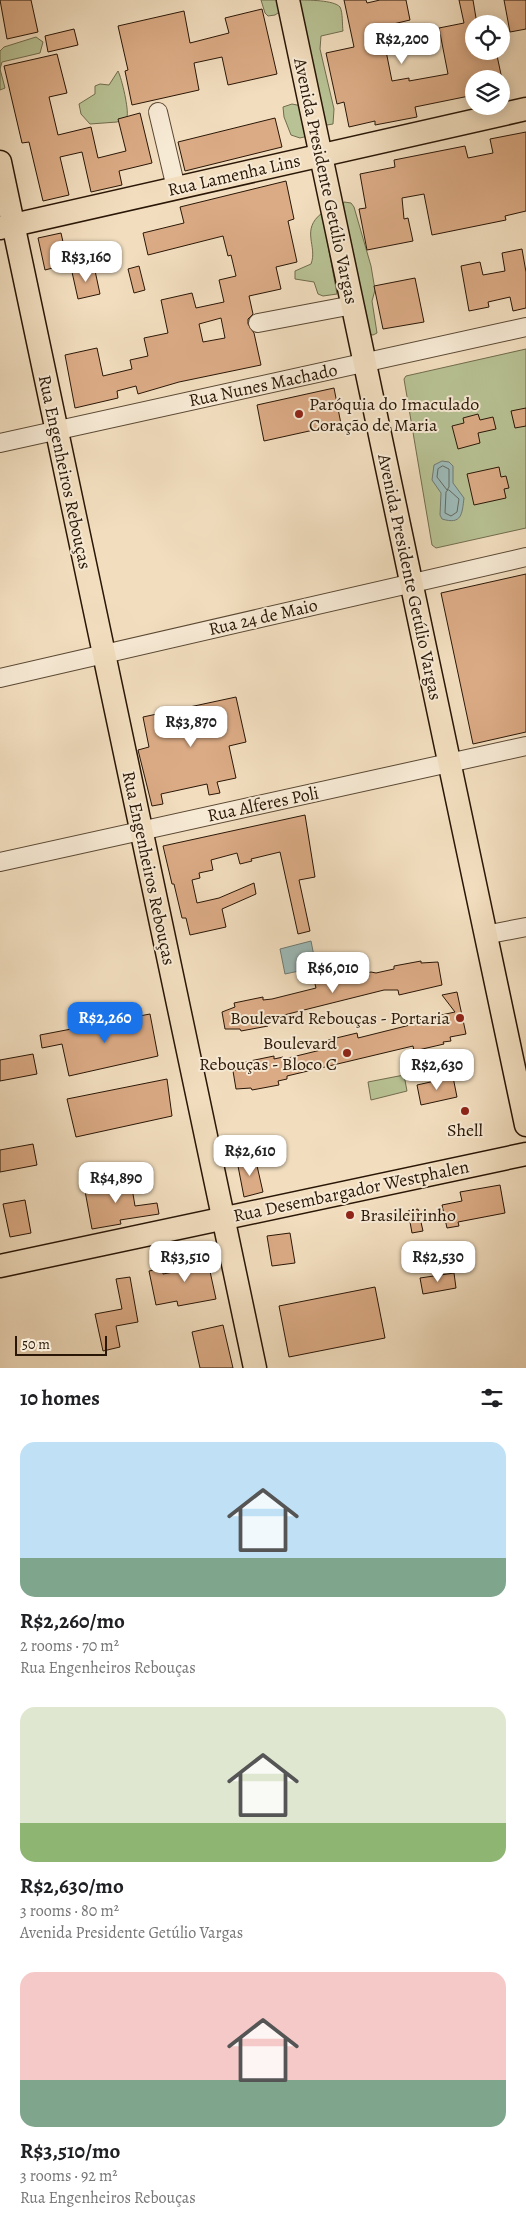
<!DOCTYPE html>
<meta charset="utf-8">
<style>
body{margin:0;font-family:Alegreya,serif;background:#f6f6f6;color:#202124;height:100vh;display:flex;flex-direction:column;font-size:19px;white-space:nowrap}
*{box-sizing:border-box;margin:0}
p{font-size:16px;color:#757577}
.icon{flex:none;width:28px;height:28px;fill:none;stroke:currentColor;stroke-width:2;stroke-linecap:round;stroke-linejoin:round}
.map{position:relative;height:1368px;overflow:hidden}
.details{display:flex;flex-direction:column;background:#fff;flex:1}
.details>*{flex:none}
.tools{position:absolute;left:465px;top:15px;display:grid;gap:10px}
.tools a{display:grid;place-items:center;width:45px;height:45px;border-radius:50%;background:#fff;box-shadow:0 2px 12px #0003;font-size:25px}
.scale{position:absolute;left:15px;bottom:12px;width:92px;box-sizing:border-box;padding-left:5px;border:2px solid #291606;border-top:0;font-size:14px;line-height:18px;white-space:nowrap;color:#291606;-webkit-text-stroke:4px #f7ead5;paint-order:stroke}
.price{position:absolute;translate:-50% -42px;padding:0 11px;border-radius:10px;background:#fff;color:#222;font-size:16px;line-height:32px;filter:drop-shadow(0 1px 2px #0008)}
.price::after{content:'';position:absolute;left:50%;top:30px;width:15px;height:11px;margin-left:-8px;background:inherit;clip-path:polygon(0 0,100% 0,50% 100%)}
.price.active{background:#1a73e8;color:#fff}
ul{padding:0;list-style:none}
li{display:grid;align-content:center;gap:10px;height:265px;padding:0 20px}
li span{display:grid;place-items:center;height:155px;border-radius:15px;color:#555}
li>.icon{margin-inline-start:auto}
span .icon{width:90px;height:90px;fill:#fffc;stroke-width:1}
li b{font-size:21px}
h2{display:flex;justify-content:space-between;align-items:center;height:60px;padding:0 20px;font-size:21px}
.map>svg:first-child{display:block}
.green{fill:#b8c294;stroke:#706c4d}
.water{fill:#9dbbb9;stroke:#6f7971}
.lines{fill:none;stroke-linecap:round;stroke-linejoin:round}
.shore{stroke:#636860;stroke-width:1}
.building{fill:#dbab85;stroke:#291606;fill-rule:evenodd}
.minor-casing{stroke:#5b4834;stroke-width:20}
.major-casing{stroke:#291606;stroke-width:25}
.minor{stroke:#f7ead5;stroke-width:18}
.major{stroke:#f2debf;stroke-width:22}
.poi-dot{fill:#8f2418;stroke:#f7ead5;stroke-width:2}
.labels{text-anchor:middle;stroke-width:4;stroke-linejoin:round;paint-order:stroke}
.street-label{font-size:18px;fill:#291606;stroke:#f7ead5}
.poi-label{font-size:18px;fill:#291606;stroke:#f7ead5;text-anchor:start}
</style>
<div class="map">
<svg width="526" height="1368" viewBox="0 0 526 1368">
<rect width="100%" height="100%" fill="#f2debf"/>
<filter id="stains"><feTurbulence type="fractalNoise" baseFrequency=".004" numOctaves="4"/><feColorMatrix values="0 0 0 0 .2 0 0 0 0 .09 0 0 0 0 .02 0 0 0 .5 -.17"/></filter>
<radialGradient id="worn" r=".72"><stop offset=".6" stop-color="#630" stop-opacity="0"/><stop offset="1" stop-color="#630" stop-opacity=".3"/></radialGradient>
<g class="green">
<path d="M261 0H278L281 11 275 15 268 16 265 13Z"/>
<path d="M297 0C308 0 334 0 340 7 343 13 342 24 343 31L321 36 320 49 334 109 333 124 327 125 322 119Z"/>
<path d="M36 37 43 42 40 53 2 62 0 69 5 88 0 90V51L4 47Z"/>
<path d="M118 71C122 79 129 110 127 117L117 122 90 124 81 114 79 104 95 94V86L100 84 109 85Z"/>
<path d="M292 104 302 106 308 136 300 138 291 135 284 117 283 107Z"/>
<path d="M344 202 351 203 354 207 371 266 375 290 372 301 377 333 373 335 367 334 341 209Z"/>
<path d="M322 213 337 294 323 296 318 294 314 282 295 279V271L311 264C318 246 300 230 322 213Z"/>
<path d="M526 349V528L436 548 432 545 404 379 406 376Z"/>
<path d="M404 1075 407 1091 371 1100 368 1082Z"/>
</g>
<g class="water">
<path d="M442 461 449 462 453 466V483L464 498C462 514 462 525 442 519L440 515 441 493 432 480 434 465Z"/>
<path d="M311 941 314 956 298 960 299 971 285 974 280 949Z"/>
</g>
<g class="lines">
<g class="shore">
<path d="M443 466 449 469V487L447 490 437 477 438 469Z"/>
<path d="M449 490 459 499 457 512 451 516 445 513 446 492Z"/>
</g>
</g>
<g class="building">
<path d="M0 0H31L38 32 7 39Z"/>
<path d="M344 0H366L367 3 380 0H406L410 20 389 25 394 49 386 51 392 81 409 78V81L448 74 439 28 464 23 459 0H473L477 24H474V51H496L502 79H474V95L415 107 417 117 375 125V121L349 127 344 102 337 104 326 53 354 47Z"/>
<path d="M504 0H526V29L510 32Z"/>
<path d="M262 9 277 74 228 85 222 57 194 63 199 90 132 105 125 71 128 70 118 26 184 11 190 43 229 33 225 18Z"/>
<path d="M74 29 78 45 48 52 45 36Z"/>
<path d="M57 54 67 93 49 97 58 135 91 127 98 158 126 151 118 119 140 113 152 163 119 171 122 185 91 192 82 152 60 157 69 195 43 201 29 142 22 143 4 66Z"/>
<path d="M275 118 282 147 185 171 178 142Z"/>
<path d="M526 132V211L505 216 506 220 432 235 424 194 402 198 404 219 408 218 413 241 367 250 359 209 366 208 360 174 395 167 394 160 465 146 468 158 493 153 490 139Z"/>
<path d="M286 181 294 219 288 221 297 262 276 267 281 289 249 296 253 314 248 319V324L254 333 261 365 179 382 138 394 136 386 117 391 118 398 75 408 65 355 97 348 103 376 132 369 130 360 148 356 144 338 168 333 161 300 192 293 196 308 224 302 219 280 236 276 231 255 228 256 223 236 148 255 143 233 184 223 180 207ZM221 318 225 338 203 342 199 324Z"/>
<path d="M61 233 68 264 45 270 38 238Z"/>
<path d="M522 249 526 272V308L513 311 510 297 488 302 489 307 469 311 461 266 480 262 483 275 505 271 502 253Z"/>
<path d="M94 266 100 294 78 299 72 272Z"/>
<path d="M139 266 145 290 134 293 128 269Z"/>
<path d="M415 278 424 322 383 329 374 286Z"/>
<path d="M334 388 341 424 264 441 257 405Z"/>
<path d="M526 408V426L515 428 511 411Z"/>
<path d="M478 414 480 420 493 417 496 429 478 433 480 443 458 449 452 426 464 423 463 418Z"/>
<path d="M499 467 501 477 506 476 509 488 504 489 506 498 474 505 467 474Z"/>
<path d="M526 574V732L473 744 441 593Z"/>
<path d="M236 697 246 742 229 746 236 778 217 782 220 793 209 795 207 784 161 794 163 804 152 806 138 750 149 747 143 717Z"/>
<path d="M305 815 315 877 299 880 310 931 298 934 280 852 251 859 252 861 240 864 237 853 211 860 213 870 199 873 200 878 192 880 197 903 219 898 254 883 256 894 222 909 226 927 190 935 186 918H182L174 884H172L163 846Z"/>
<path d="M421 961V963L438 962 442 985 399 995 398 990H384L276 1017V1020L268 1022V1026L241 1031 240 1029H225L222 1012 235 1007 234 1003 263 997V1000L272 999 316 988 314 980 344 973 345 978 371 972 376 973 394 969V966Z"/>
<path d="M457 992 466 1034 450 1037 451 1041 443 1042 444 1044 414 1051 413 1046 287 1076V1079L278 1081 279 1085 252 1090 251 1088 236 1089 233 1071 246 1066 245 1062 274 1056V1059L283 1057 284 1059 329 1048 328 1040 357 1033 358 1038 410 1025 409 1022 455 1012 442 995Z"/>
<path d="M150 1014 158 1056 69 1076 62 1044 42 1048 40 1035Z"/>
<path d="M33 1054 37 1074 0 1081V1060Z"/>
<path d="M453 1077 457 1097 421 1105 417 1085Z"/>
<path d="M167 1079 172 1116 76 1137 67 1099Z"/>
<path d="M33 1144 37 1165 0 1172V1150Z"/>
<path d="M255 1157 263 1192 244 1197 237 1161Z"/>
<path d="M130 1176 135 1206 157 1203 159 1214 120 1220 121 1224 92 1229 85 1191 117 1183 116 1178Z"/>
<path d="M500 1185 505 1213 458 1222 459 1226 447 1228 442 1205 462 1201 460 1192Z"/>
<path d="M25 1200 31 1233 10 1237 3 1204Z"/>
<path d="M418 1209 423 1231 412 1233 408 1211Z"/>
<path d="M290 1233 295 1263 272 1266 267 1236Z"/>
<path d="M209 1251 211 1262H208L216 1299 178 1306 177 1301 156 1305 149 1271 162 1268 163 1274 189 1269 187 1256Z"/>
<path d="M454 1273 456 1288 423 1294 420 1278Z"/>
<path d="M130 1277 138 1322 116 1326 120 1347 103 1351 95 1314 122 1309 116 1279Z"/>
<path d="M375 1287 385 1338 289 1357 279 1306Z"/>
<path d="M223 1325 233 1368H200L192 1332Z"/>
</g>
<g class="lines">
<defs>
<g id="minor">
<path d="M158 112 176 188"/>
<path d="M258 323 353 305"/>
<path d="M0 443 526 327"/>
<path d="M0 678 526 557"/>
<path d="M0 862 526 746"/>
<path d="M485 935 526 927"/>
</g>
<g id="major">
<path d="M288 0 526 1125"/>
<path d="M0 162 255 1368"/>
<path d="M0 228 526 109"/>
<path d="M0 1266 526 1154"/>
</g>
</defs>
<use href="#minor" class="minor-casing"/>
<use href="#major" class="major-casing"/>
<use href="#minor" class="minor"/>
<use href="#major" class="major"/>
</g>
<g class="poi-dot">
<circle cx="299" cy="414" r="5"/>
<circle cx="460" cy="1018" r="5"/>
<circle cx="347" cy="1053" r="5"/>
<circle cx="465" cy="1111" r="5"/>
<circle cx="350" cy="1215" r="5"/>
</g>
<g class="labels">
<g class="street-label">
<text transform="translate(234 175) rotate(-13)" y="6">Rua Lamenha Lins</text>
<text transform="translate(326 181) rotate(78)" y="6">Avenida Presidente Getúlio Vargas</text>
<text transform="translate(263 385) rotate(-12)" y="6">Rua Nunes Machado</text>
<text transform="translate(65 472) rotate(78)" y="6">Rua Engenheiros Rebouças</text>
<text transform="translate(410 577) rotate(78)" y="6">Avenida Presidente Getúlio Vargas</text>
<text transform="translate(263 617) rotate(-13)" y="6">Rua 24 de Maio</text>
<text transform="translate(263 804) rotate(-12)" y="6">Rua Alferes Poli</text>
<text transform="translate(149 868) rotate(78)" y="6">Rua Engenheiros Rebouças</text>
<text transform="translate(351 1191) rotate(-12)" y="6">Rua Desembargador Westphalen</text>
</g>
<g class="poi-label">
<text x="309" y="410">Paróquia do Imaculado<tspan x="309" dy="21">Coração de Maria</tspan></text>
<text x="450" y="1024" text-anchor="end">Boulevard Rebouças - Portaria</text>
<text x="337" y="1049" text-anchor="end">Boulevard<tspan x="337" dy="21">Rebouças - Bloco C</tspan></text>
<text x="465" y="1136" text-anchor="middle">Shell</text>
<text x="360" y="1221">Brasileirinho</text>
</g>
</g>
<rect width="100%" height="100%" filter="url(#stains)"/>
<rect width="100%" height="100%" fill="url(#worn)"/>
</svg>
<div class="tools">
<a><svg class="icon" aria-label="locate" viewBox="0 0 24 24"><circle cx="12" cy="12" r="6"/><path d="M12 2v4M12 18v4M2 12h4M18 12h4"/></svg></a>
<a><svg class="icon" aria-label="layers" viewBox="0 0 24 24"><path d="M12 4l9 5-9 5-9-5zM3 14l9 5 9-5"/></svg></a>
</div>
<div class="scale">50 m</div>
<b class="price" style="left:402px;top:65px">R$2,200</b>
<b class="price" style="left:86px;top:283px">R$3,160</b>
<b class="price" style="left:191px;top:748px">R$3,870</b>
<b class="price" style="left:333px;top:994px">R$6,010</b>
<b class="price active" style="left:105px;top:1044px">R$2,260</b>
<b class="price" style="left:437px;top:1091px">R$2,630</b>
<b class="price" style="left:250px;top:1177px">R$2,610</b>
<b class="price" style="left:116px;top:1204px">R$4,890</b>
<b class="price" style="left:185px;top:1283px">R$3,510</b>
<b class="price" style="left:438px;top:1283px">R$2,530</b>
</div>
<section class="details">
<h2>10 homes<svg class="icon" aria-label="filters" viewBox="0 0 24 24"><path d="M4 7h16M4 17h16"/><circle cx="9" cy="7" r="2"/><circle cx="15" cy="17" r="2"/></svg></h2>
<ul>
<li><span style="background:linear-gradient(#bfe0f5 75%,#7fa58c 0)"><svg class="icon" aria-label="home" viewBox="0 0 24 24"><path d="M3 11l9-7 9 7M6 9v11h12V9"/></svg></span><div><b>R$2,260/mo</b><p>2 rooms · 70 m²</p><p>Rua Engenheiros Rebouças</p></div></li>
<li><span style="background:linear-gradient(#dfe7d0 75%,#8fb573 0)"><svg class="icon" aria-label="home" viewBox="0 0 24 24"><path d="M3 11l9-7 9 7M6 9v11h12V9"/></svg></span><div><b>R$2,630/mo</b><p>3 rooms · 80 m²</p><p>Avenida Presidente Getúlio Vargas</p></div></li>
<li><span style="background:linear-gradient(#f6c9c9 70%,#7fa58c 0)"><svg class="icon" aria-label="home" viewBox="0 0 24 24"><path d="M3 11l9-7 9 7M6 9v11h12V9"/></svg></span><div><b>R$3,510/mo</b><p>3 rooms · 92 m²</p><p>Rua Engenheiros Rebouças</p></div></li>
</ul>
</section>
